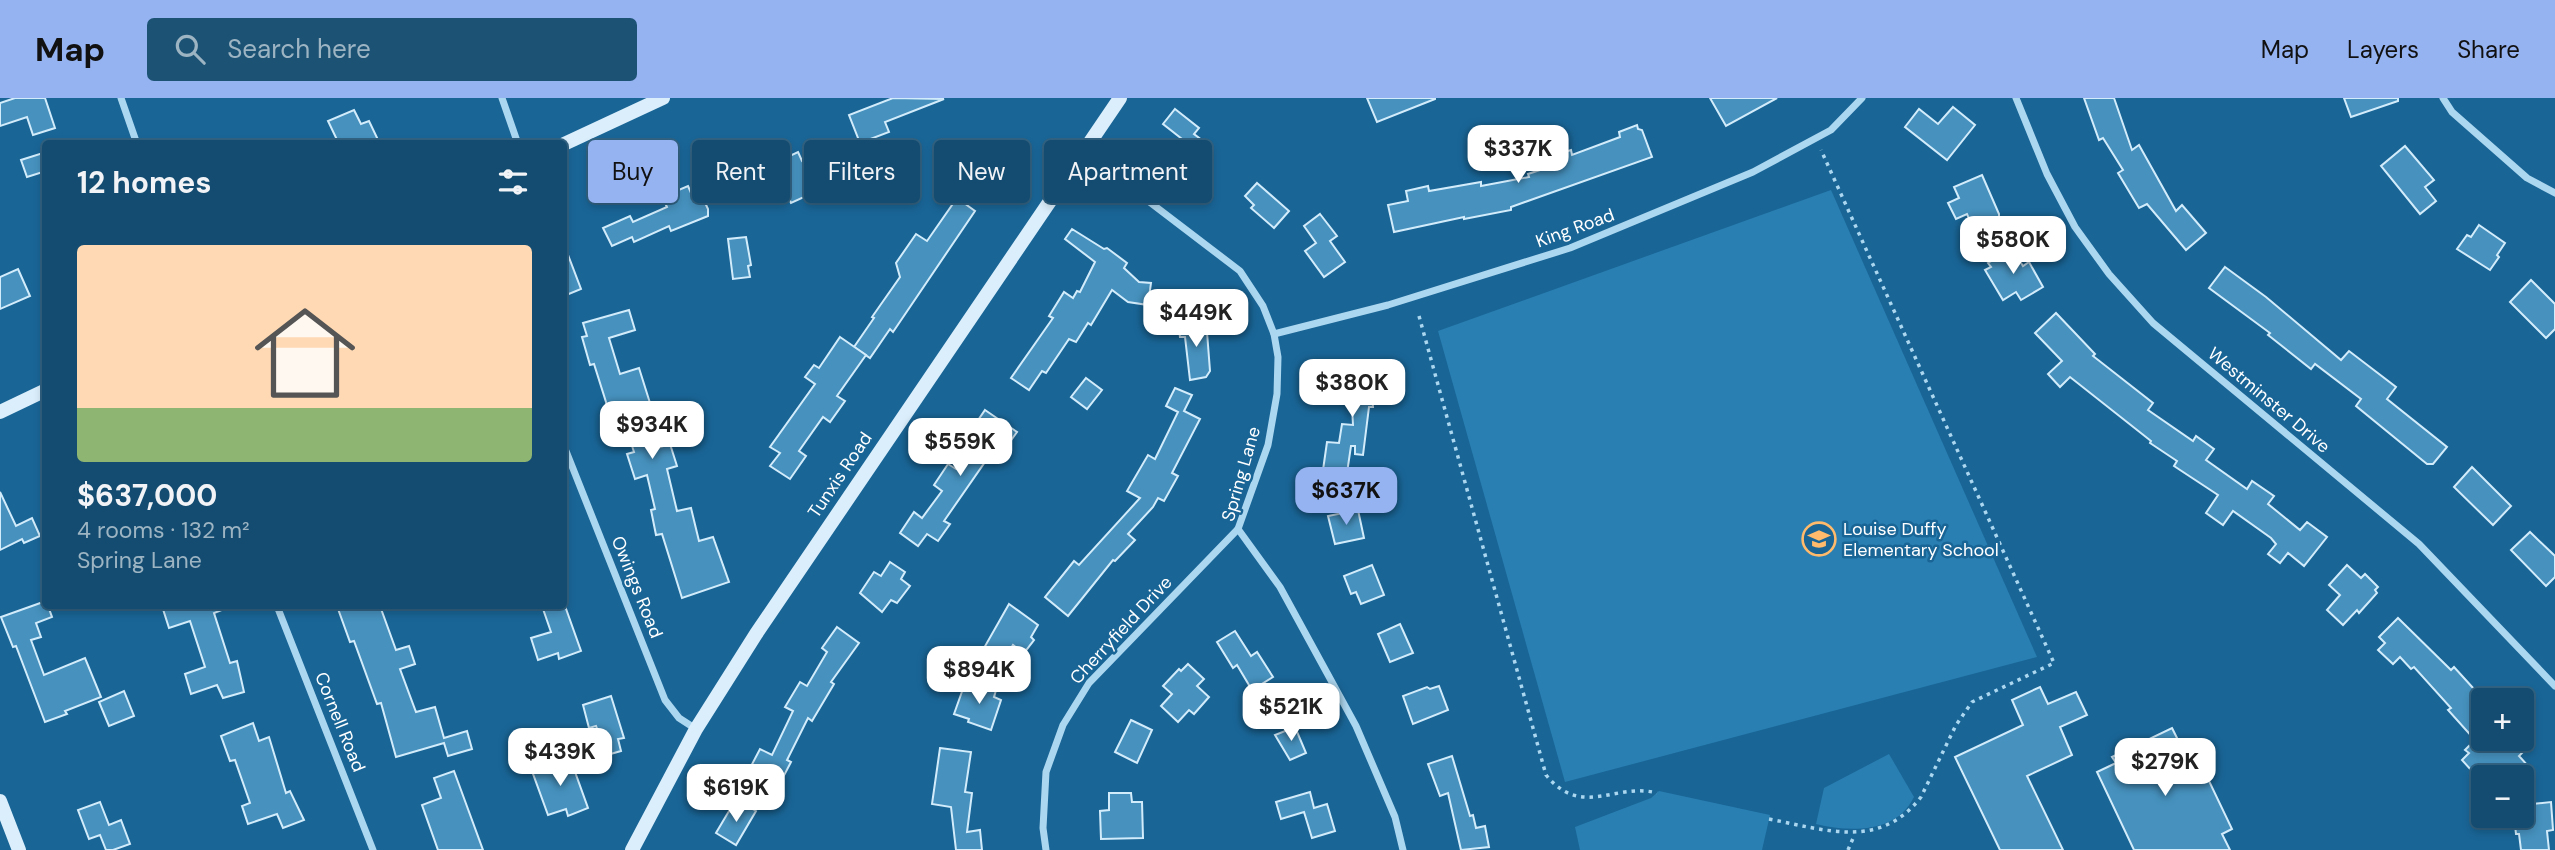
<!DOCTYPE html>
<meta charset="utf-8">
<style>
body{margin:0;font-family:"DM Sans",sans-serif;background:#1c5375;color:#f1f3f6;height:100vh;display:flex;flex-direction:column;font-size:26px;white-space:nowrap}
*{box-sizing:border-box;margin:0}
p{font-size:23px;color:#9db4c3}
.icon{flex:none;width:38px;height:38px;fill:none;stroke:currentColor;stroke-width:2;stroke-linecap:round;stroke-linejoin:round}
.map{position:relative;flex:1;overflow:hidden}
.side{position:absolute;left:42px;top:42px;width:525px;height:469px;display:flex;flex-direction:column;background:#134c70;border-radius:7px;box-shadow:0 4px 10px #0003,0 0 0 2px #326383}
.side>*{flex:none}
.top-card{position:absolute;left:588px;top:42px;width:665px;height:63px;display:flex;gap:14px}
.controls{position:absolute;left:2471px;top:590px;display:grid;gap:14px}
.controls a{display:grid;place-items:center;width:63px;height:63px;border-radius:7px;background:#134c70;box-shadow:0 4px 10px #0003,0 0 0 2px #326383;font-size:35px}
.price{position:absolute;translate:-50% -60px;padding:0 16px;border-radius:14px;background:#fff;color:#222;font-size:23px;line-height:46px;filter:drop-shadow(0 2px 4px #0008)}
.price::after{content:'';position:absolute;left:50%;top:42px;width:21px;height:16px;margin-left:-10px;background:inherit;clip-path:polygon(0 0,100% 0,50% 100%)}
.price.active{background:#95b2f1;color:#111}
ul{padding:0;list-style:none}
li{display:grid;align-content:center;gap:14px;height:371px;padding:0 35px}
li+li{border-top:2px solid #326383}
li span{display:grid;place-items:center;height:217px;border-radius:7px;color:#555}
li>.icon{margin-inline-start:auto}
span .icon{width:126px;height:126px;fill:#fffc;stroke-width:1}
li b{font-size:30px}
h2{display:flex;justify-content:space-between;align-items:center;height:84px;padding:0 35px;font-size:30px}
.tag{padding:0 24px;border-radius:7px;background:#134c70;box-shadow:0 4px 10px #0003,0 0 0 2px #326383;font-size:24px;line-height:63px}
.tag.active{background:#95b2f1;color:#111}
header{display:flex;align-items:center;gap:42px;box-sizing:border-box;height:98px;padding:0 35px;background:#95b2f1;color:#111}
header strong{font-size:33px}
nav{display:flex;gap:38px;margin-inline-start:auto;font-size:24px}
.search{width:490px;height:63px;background:#1c5375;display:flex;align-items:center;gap:18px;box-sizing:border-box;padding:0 24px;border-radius:7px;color:#9db4c3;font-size:26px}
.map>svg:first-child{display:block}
.green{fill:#297fb2}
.building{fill:#4691be;stroke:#d3ecfb;stroke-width:2}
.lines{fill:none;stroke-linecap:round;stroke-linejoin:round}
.path{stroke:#acd7f0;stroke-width:3.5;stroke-dasharray:3.5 5;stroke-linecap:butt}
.street{stroke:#acd7f0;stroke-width:7}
.secondary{stroke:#daeefb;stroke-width:14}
.labels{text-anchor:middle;stroke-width:5;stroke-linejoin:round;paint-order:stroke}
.street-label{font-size:18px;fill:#fff;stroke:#196596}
.poi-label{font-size:18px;fill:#fff;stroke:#196596;text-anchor:start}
</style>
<header>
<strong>Map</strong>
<div class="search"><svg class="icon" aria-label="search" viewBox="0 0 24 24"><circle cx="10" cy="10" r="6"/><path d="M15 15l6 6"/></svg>Search here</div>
<nav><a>Map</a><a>Layers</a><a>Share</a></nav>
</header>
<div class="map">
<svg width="2555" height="752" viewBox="0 0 2555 752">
<rect width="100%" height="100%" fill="#196596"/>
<g class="green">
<path d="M1831 92 2037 559 1565 684 1438 233Z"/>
<path d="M1889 656 1914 699C1896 736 1849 734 1816 726L1824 690Z"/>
<path d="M1659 693 1770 717 1762 752H1580L1575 729 1651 700Z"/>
</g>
<g class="building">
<path d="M15 0H45L55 30 33 37 27 19 0 28V5Z"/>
<path d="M893 0 944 1 885 24 889 34 860 45 849 17Z"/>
<path d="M1367 0H1435V1L1377 24Z"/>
<path d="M1710 0H1777L1726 28Z"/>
<path d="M2084 0H2114L2132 52 2139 47 2176 113 2182 107 2206 135 2186 152 2147 106 2139 110 2118 75 2123 72 2103 40 2099 42Z"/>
<path d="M2344 0H2398V3L2351 19Z"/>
<path d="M1953 9 1975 27 1947 62 1905 29 1919 11 1938 26Z"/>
<path d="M1175 11 1199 30 1194 36 1211 49 1197 66 1176 50 1182 41 1163 26Z"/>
<path d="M354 12 361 26 369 23 380 46H339L328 23Z"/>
<path d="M1637 27 1638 31 1642 32 1652 59 1511 109V112L1464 121V119L1394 134 1388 107 1408 103 1406 93 1428 88 1429 93 1481 84V88L1529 79 1528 76 1558 66 1555 57 1571 52 1572 57 1620 39 1619 34Z"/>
<path d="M2405 48 2434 82 2425 89 2436 103 2420 116 2381 68Z"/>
<path d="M46 54V73L27 79 21 62Z"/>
<path d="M798 54 802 63 817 56 828 79 824 81 823 84 813 89 815 94 791 105 780 80 786 77 779 63Z"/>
<path d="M1982 77 1999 116V123L1975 134 1967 116 1956 121 1948 105 1959 100 1954 89Z"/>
<path d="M1257 85 1289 113 1274 130 1251 110 1254 107 1245 98Z"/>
<path d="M688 88 691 95 699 92 708 111V118L671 133 669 128 634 144 632 139 612 148 603 130 630 118 633 124 667 109 662 99Z"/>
<path d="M957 100 975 113 893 234 890 231 870 260 854 249 874 220 872 219 900 179 896 165 916 136 927 143Z"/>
<path d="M1320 116 1337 138 1330 143 1345 164 1324 179 1305 153 1316 145 1304 128Z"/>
<path d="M2479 127 2505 145 2497 157 2499 159 2490 172 2457 151 2467 137 2471 139Z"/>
<path d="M1072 131 1104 151 1107 150 1127 165 1124 170 1139 184 1151 185 1148 207 1128 204 1112 192 1091 227 1088 225 1076 244 1069 241 1046 275 1042 273 1029 292 1011 280 1053 220 1049 218 1064 194 1073 200 1077 193 1080 194 1095 164 1065 141Z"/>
<path d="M746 139 751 167 748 168 750 179 733 181 728 141Z"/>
<path d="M564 149H565L581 191 564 198Z"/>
<path d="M2012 151 2023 168 2029 164 2043 189 2021 202 2016 194 2003 202 1985 172 1991 169 1988 165Z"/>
<path d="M2225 169 2266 199 2341 262 2349 253 2396 289 2387 301 2447 349 2433 366H2427L2356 308 2361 301 2315 266 2311 271 2268 237 2270 235 2209 190Z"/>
<path d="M18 171 30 198 0 211V179Z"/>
<path d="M2531 182 2555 206V231L2546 240 2510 204Z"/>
<path d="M629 212 635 232 609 240 620 276 639 270 650 305 640 308 654 351 670 346 677 368 667 371 677 413 691 410 699 443 713 439 729 484 682 500 662 436 656 437 651 412 655 411 647 377 635 381 627 356 634 354 623 320 612 323 594 266 590 267 582 239 587 238 583 225Z"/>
<path d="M2056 215 2095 256 2093 258 2153 305 2148 312 2193 343 2196 338 2214 351 2206 362 2247 391 2252 383 2274 398 2268 406 2300 432 2307 424 2327 439 2304 468 2288 455 2280 465 2268 456 2276 446 2271 440 2233 413 2223 427 2206 415 2218 397 2174 368 2177 363 2150 345 2151 343 2070 279 2060 289 2048 276 2062 263 2035 235Z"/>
<path d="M1197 220 1199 235 1207 234 1210 273 1206 279 1190 282 1185 239H1180L1178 223Z"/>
<path d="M840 239 866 257 837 298 845 303 830 324 823 319 799 353 806 358 790 381 770 368 780 355 770 349 815 286 805 279 814 267 819 270Z"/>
<path d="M1366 263 1367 281H1371L1373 309H1369L1363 357 1355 356V348H1351L1347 375 1323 372 1327 344 1339 345 1342 326 1353 327 1351 291H1345L1343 265Z"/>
<path d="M1086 280 1102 292 1087 311 1071 299Z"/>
<path d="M1175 290 1192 297 1184 313 1200 321 1172 375 1178 378 1164 403 1158 400 1153 409 1128 436 1135 442 1115 463 1113 462 1068 518 1045 499 1074 463 1079 467 1140 400 1127 393 1148 357 1155 361 1178 314 1166 308Z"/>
<path d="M985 312 1017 334 999 359 992 354 944 423 950 426 938 443 927 436 918 448 900 435 914 414 922 420 942 393 934 387 948 366 956 371 975 342 968 337Z"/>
<path d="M2472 369 2511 408 2493 427 2454 389Z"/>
<path d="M0 394 16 428 32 420 40 438 24 445 22 441 0 452Z"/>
<path d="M1358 412 1364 440 1335 446 1328 418Z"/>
<path d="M2530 434 2555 458V479L2546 488 2511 452Z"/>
<path d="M890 464 905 474 901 481 910 488 897 505 891 502 882 514 860 495 874 474 881 478Z"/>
<path d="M1372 467 1384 497 1361 506 1356 494 1351 496 1344 478Z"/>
<path d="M2347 467 2361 480 2365 476 2378 489 2375 492 2377 495 2359 515 2357 512 2343 527 2327 512 2340 497 2329 487Z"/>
<path d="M46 503V508H48L52 519 36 525 41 539 31 542 44 577 85 560 101 599 65 613 67 616 45 624 16 548 13 549 1 519Z"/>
<path d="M1009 506 1038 527 1031 539 1034 542 1024 555 1013 547 1004 561 984 550Z"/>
<path d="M162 508H226L227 510 214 515 230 565 237 563 244 594 223 600 217 587 191 596 185 576 205 569 190 523 169 530Z"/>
<path d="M337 508H380L396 552 409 548 415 566 400 571 416 614 435 609 444 640 467 633 472 651 448 658 444 645 396 659 381 605 377 606 354 543 350 544Z"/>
<path d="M542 508H565L581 553 559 561 558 555 538 562 531 540 551 534Z"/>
<path d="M2398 520 2451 572 2454 569 2483 601V640H2526L2517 649 2522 655 2519 658 2529 669 2518 679H2483L2481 683 2462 662 2469 655 2465 652 2475 642 2448 612 2451 610 2414 569 2411 571 2400 559 2393 566 2378 552 2385 545 2379 539Z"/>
<path d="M1400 526 1413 555 1390 564 1378 536Z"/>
<path d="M837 529 859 545 831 584 834 586 812 623 808 620 787 662 791 664 778 689 748 674 760 651 772 657 793 613 785 609 800 584 807 588 827 554 822 550Z"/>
<path d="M1235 533 1251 558 1257 554 1273 579 1252 592 1237 567 1233 570 1217 544Z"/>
<path d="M1188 566 1204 581 1197 588 1209 599 1194 616 1189 612 1178 624 1161 608 1172 596 1163 588 1179 571 1181 573Z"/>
<path d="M981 584 997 589 994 599 1001 602 991 632 968 624 969 621 954 616 964 588 978 593Z"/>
<path d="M1439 588 1448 612 1413 626 1403 598 1427 589 1430 591Z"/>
<path d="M2040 589 2048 606 2076 594 2087 617 2060 629 2072 657 2027 678 2063 752H2000L1955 659 2023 627 2012 602Z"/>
<path d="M124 593 134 618 109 628 99 604Z"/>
<path d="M611 598 624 640 618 641 621 653 607 657 596 628 589 630 583 607Z"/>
<path d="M1131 622 1152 632 1137 665 1115 654Z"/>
<path d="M253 625 259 643 269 639 286 695 290 693 304 722 283 730 277 716 248 726 242 708 250 705 235 662 230 663 221 638Z"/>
<path d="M1295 629 1306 655 1290 662 1275 637Z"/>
<path d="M2172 630 2189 664 2198 660 2232 731 2222 736 2230 752H2134L2097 674 2116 665 2112 659Z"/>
<path d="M940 650 971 654 965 694 972 695 967 734 980 732 982 752H956L951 709 932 706Z"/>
<path d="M1452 658 1470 718 1473 717 1476 730 1485 728 1489 749 1461 752 1448 695 1440 698 1428 666Z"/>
<path d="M570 660 588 710 568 718 566 711 548 717 532 673Z"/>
<path d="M454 673 483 752H438L422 707 441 700 434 680Z"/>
<path d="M1310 694 1314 710 1327 706 1335 733 1312 740 1304 714 1281 721 1276 704Z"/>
<path d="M1109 695H1131L1132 704H1142L1143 740 1101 741 1100 713 1109 712Z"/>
<path d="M100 704 109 727 121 722 130 746 113 752H106L100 737 89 741 78 712Z"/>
<path d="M2551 704 2553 732 2547 733 2549 752H2521L2519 736H2516L2514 718H2522V707Z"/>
<path d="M742 705 756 713 736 747 716 735 729 713 736 717Z"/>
</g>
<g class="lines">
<g class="path">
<path d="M1419 218 1546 677C1582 721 1615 684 1657 695"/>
<path d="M1769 721C1826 732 1880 752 1921 699L1956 627 1972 604 2054 565 1821 52"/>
<path d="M1848 752 1854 738"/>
</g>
<g class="street">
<path d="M121 0 137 46"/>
<path d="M502 0 518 46"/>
<path d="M2016 0 2047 76 2075 129 2109 176 2153 225 2419 446 2555 588"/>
<path d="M2443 0 2452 14 2527 80 2555 95"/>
<path d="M1274 236 1388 207 1570 150 1753 74 1831 32 1862 0"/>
<path d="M564 348 665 602 679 620 696 631"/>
<path d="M1238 431 1280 489 1356 628 1395 719 1403 752"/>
<path d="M277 508 373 752"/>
<path d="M1046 752 1043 730 1046 674 1063 627 1089 585 1238 431 1268 347 1277 296 1278 259 1274 236 1263 208 1240 173 1084 54"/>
</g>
<g class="secondary">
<path d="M564 46 663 0"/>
<path d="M0 314 46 292"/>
<path d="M0 703 19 752"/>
<path d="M632 752 696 631 756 536 1120 0"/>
</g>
</g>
<defs>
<symbol id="school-ring" viewBox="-11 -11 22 22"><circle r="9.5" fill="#196596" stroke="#ffbb6b" stroke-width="1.5"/><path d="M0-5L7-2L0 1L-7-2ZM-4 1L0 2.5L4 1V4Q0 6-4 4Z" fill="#ffbb6b"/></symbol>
</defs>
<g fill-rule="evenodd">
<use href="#school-ring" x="1800" y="422" width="38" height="38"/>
</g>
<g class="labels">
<g class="street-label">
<text transform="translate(1575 130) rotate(-20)" y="6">King Road</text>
<text transform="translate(2269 302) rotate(40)" y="6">Westminster Drive</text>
<text transform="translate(1241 376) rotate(-74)" y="6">Spring Lane</text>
<text transform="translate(840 377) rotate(-56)" y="6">Tunxis Road</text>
<text transform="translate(637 489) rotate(68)" y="6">Owings Road</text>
<text transform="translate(1121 532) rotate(-47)" y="6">Cherryfield Drive</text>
<text transform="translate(340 624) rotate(68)" y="6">Cornell Road</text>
</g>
<g class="poi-label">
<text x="1843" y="437">Louise Duffy<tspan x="1843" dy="21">Elementary School</tspan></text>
</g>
</g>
</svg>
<div class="controls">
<a>+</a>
<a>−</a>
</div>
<b class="price" style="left:1518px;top:87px">$337K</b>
<b class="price" style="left:2013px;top:178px">$580K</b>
<b class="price" style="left:1196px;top:251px">$449K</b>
<b class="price" style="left:1352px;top:321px">$380K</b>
<b class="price" style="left:652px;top:363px">$934K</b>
<b class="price" style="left:960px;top:380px">$559K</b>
<b class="price active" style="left:1346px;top:429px">$637K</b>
<b class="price" style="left:979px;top:608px">$894K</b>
<b class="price" style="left:1291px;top:645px">$521K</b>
<b class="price" style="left:560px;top:690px">$439K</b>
<b class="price" style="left:2165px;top:700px">$279K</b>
<b class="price" style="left:736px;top:726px">$619K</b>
<div class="top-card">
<a class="tag active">Buy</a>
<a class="tag">Rent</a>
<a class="tag">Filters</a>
<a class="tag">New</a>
<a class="tag">Apartment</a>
</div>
<section class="side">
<h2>12 homes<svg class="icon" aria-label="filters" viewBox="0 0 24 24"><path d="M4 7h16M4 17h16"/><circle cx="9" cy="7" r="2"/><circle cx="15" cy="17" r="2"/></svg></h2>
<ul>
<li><span style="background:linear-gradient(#ffd9b3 75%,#8fb573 0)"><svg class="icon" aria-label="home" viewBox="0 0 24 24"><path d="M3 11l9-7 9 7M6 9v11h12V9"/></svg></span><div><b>$637,000</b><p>4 rooms · 132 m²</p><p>Spring Lane</p></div></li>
</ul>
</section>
</div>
